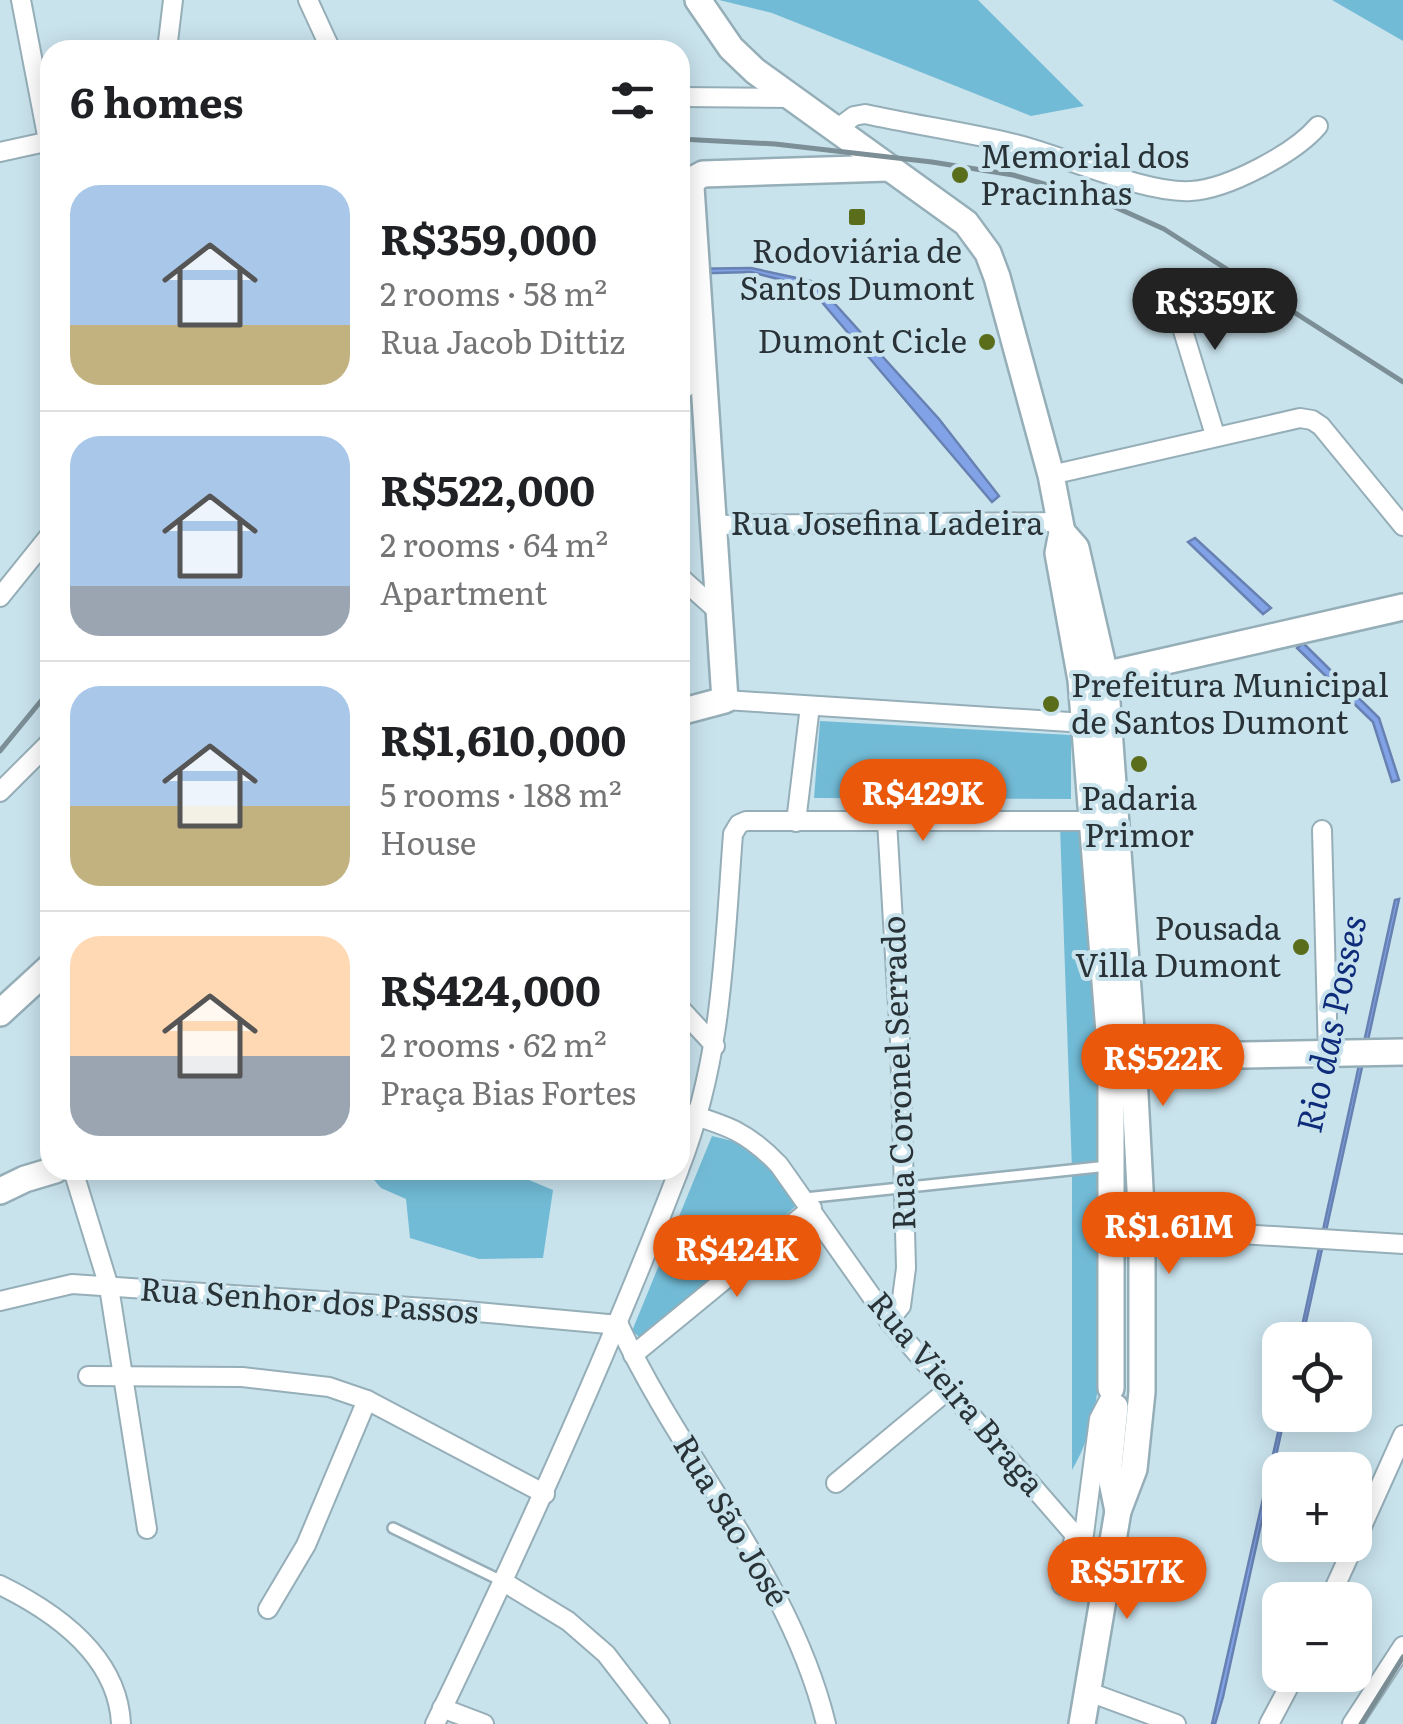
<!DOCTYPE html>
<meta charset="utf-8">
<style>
body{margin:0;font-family:Literata,serif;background:#f6f6f6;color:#202124;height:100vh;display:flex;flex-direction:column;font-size:38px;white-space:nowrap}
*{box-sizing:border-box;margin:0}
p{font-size:32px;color:#757577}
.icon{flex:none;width:55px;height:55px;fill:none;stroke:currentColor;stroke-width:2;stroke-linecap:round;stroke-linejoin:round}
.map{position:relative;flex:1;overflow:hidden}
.sheet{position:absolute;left:40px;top:40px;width:650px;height:1140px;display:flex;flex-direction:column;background:#fff;border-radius:30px;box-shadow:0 5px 25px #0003}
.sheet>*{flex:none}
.tools{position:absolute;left:1262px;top:1322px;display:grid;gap:20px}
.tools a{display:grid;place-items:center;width:110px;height:110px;border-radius:20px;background:#fff;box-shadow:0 5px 25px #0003;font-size:50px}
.price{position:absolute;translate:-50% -85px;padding:0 22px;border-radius:35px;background:#ea580c;color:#fff;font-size:32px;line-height:65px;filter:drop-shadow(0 2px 5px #0008)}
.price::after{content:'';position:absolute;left:50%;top:60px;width:30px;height:22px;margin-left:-15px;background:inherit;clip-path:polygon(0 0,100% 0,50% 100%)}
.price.on{background:#222;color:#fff}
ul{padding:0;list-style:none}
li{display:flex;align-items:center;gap:30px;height:250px;padding:0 30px}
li+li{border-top:2px solid #e0e0e0}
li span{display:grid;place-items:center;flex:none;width:280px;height:200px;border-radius:30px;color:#555}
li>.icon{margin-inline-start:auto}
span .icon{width:120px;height:120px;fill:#fffc;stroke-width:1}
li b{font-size:42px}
h2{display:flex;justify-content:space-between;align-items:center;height:120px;padding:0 30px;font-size:42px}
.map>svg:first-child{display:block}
.green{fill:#72bbd6}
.water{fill:#81a2e6;stroke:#6781b2;stroke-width:2.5}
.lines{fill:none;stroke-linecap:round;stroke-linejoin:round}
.lane-casing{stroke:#95aeb8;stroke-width:14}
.street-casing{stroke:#95aeb8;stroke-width:22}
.secondary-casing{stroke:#95aeb8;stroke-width:30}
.lane{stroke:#fff;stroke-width:9}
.street{stroke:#fff;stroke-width:18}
.secondary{stroke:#fff;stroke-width:25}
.rail{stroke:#7c8f96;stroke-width:5}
.poi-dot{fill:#596d1b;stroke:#c9e3ed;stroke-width:4}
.labels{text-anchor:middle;stroke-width:8;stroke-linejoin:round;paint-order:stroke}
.poi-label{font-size:32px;fill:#293337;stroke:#c9e3ed;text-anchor:start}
.street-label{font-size:32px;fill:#293337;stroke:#c9e3ed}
.water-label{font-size:35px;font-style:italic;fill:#0e2c7a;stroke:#c9e3ed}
</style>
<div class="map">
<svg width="1403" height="1724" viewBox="0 0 1403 1724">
<rect width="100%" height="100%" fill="#c9e3ed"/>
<g class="green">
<path d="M719 0H978L1084 106 1031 116 772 13Z"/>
<path d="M1332 0H1403V41Z"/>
<path d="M820 721 1071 735V799L814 798Z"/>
<path d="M1060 826 1088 827C1094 970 1101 1112 1100 1254 1099 1324 1110 1407 1072 1470V1170Z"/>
<path d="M712 1136 745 1144 760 1151 796 1206 643 1340 632 1331Z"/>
<path d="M371 1170H505L553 1190 543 1258 479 1259 410 1238 406 1199 381 1188 368 1173Z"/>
</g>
<g class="water">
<path d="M751 268 815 282 939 419 999 496 992 502 809 287 751 272 680 274V269Z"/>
<path d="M1195 538 1271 608 1263 614 1188 542Z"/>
<path d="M1303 643 1379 718 1399 780 1392 782 1373 722 1297 648Z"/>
<path d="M1399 899 1302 1340H1299L1395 900Z"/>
<path d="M1282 1415H1285L1223 1697 1215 1724H1212Z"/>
</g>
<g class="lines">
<defs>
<g id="lane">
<path d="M805 1198 1108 1166"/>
<path d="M393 1528 502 1581"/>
</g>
<g id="street">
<path d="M21 0 50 151"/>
<path d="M308 0 331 50"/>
<path d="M167 50 173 0"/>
<path d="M680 97 794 98"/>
<path d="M838 128 854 116 865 114C915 125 966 132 1015 144 1065 156 1144 194 1191 191 1228 189 1295 153 1318 126"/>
<path d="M0 152 50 141"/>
<path d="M1169 285 1215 435"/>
<path d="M1051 475 1300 418 1312 420 1321 426 1403 526"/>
<path d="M713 525 1060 522"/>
<path d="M680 577 719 612"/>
<path d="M0 597 50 535"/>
<path d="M725 700 1085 723"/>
<path d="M0 792 50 742"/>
<path d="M887 821 900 1040 906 1268 901 1306 889 1321"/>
<path d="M796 822 810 706"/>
<path d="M1322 830 1328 1055"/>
<path d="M680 1008 715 1046"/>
<path d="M680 1111C725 1125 746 1130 779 1165L889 1321 1075 1535 1062 1585"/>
<path d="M680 1167C723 1056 724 951 733 834L739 824 746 821H1102"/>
<path d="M73 1170 109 1287 147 1529"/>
<path d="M1111 1226 1403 1244"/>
<path d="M0 1301 72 1284 455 1310 619 1325"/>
<path d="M619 1325C682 1462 790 1576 826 1724"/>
<path d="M633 1355 812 1208"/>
<path d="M88 1376 242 1377 329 1387 367 1400 545 1494"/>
<path d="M836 1483 949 1389"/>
<path d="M1075 1535 1084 1534 1099 1419 1110 1398"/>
<path d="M1355 1542 1403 1435"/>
<path d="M502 1581 568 1621 606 1654 660 1724"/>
<path d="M0 1585C57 1613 118 1656 121 1724"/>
<path d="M1329 1600 1354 1545"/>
<path d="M268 1609 306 1545 367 1400"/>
<path d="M1089 1692 1176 1724"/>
<path d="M442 1708 484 1724"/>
<path d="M435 1724C523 1542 606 1359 679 1170"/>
<path d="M1269 1724 1295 1675"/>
<path d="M1352 1724 1403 1646"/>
</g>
<g id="secondary">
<path d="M698 0 731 48 755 71 966 223 988 253 997 277 1051 475 1062 532 1058 553 1081 680 1111 1057V1388"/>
<path d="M680 388 702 367"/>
<path d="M1062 532 1076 548 1105 675 1133 1057 1142 1226V1392L1134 1469 1118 1511 1082 1724"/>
<path d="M1091 678 1403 607"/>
<path d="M680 712 725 700 691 187 694 179 703 174 888 168"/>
<path d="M0 1013 50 967"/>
<path d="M1133 1057 1403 1052"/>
<path d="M0 1191 25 1179 55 1170"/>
<path d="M1115 1407 1109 1467 1118 1511"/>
</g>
</defs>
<use href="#lane" class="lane-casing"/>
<use href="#street" class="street-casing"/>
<use href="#secondary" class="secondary-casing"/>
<use href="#lane" class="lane"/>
<use href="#street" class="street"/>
<use href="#secondary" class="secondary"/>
<g class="rail">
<path d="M680 139 775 144 932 162 1013 175 1097 199 1164 229 1403 382"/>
<path d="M0 751 50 690"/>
<path d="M1361 1724 1403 1657"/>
</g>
</g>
<g class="poi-dot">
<circle cx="960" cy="175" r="10"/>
<rect x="847" y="207" width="20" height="20" rx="5"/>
<circle cx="987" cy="342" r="10"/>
<circle cx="1051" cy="704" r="10"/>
<circle cx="1139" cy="764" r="10"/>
<circle cx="1301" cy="947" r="10"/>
</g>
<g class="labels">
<g class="poi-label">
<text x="980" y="168">Memorial dos<tspan x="980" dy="37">Pracinhas</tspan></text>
<text x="857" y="263" text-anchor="middle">Rodoviária de<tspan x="857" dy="37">Santos Dumont</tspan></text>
<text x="967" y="353" text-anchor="end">Dumont Cicle</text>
<text x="1071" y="697">Prefeitura Municipal<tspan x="1071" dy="37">de Santos Dumont</tspan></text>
<text x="1139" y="810" text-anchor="middle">Padaria<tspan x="1139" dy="37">Primor</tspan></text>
<text x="1281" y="940" text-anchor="end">Pousada<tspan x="1281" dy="37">Villa Dumont</tspan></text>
</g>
<g class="street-label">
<text x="887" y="535">Rua Josefina Ladeira</text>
<text transform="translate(899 1073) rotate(-92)" y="11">Rua Coronel Serrado</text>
<text transform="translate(309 1301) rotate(4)" y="11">Rua Senhor dos Passos</text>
<text transform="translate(956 1394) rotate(50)" y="11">Rua Vieira Braga</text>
<text transform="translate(731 1521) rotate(59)" y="11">Rua São José</text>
</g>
<g class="water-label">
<text transform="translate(1332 1024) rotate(-78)" y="12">Rio das Posses</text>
</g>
</g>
</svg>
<div class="tools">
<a><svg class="icon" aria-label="locate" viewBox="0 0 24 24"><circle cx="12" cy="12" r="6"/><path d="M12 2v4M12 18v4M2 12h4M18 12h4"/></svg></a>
<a>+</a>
<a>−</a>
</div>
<b class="price on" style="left:1215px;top:353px">R$359K</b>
<b class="price" style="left:923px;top:844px">R$429K</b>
<b class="price" style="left:1163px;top:1109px">R$522K</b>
<b class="price" style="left:1169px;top:1277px">R$1.61M</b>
<b class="price" style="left:737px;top:1300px">R$424K</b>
<b class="price" style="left:1127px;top:1622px">R$517K</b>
<section class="sheet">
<h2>6 homes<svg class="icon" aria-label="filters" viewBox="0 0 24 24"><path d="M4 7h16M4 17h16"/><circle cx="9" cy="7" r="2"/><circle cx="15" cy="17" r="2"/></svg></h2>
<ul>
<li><span style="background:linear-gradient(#a9c7e8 70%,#c2b280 0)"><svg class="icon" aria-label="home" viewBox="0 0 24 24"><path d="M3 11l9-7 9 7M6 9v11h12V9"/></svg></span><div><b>R$359,000</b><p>2 rooms · 58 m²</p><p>Rua Jacob Dittiz</p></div></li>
<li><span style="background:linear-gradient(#a9c7e8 75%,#9aa5b1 0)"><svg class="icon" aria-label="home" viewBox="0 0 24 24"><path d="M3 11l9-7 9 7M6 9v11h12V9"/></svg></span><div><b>R$522,000</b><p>2 rooms · 64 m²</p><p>Apartment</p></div></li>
<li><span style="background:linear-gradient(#a9c7e8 60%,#c2b280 0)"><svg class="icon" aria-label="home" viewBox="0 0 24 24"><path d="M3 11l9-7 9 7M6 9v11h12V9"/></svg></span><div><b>R$1,610,000</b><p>5 rooms · 188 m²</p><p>House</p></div></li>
<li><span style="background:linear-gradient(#ffd9b3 60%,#9aa5b1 0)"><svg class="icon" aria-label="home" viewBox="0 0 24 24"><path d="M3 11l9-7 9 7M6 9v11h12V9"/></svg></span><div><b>R$424,000</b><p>2 rooms · 62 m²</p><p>Praça Bias Fortes</p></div></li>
</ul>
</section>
</div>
